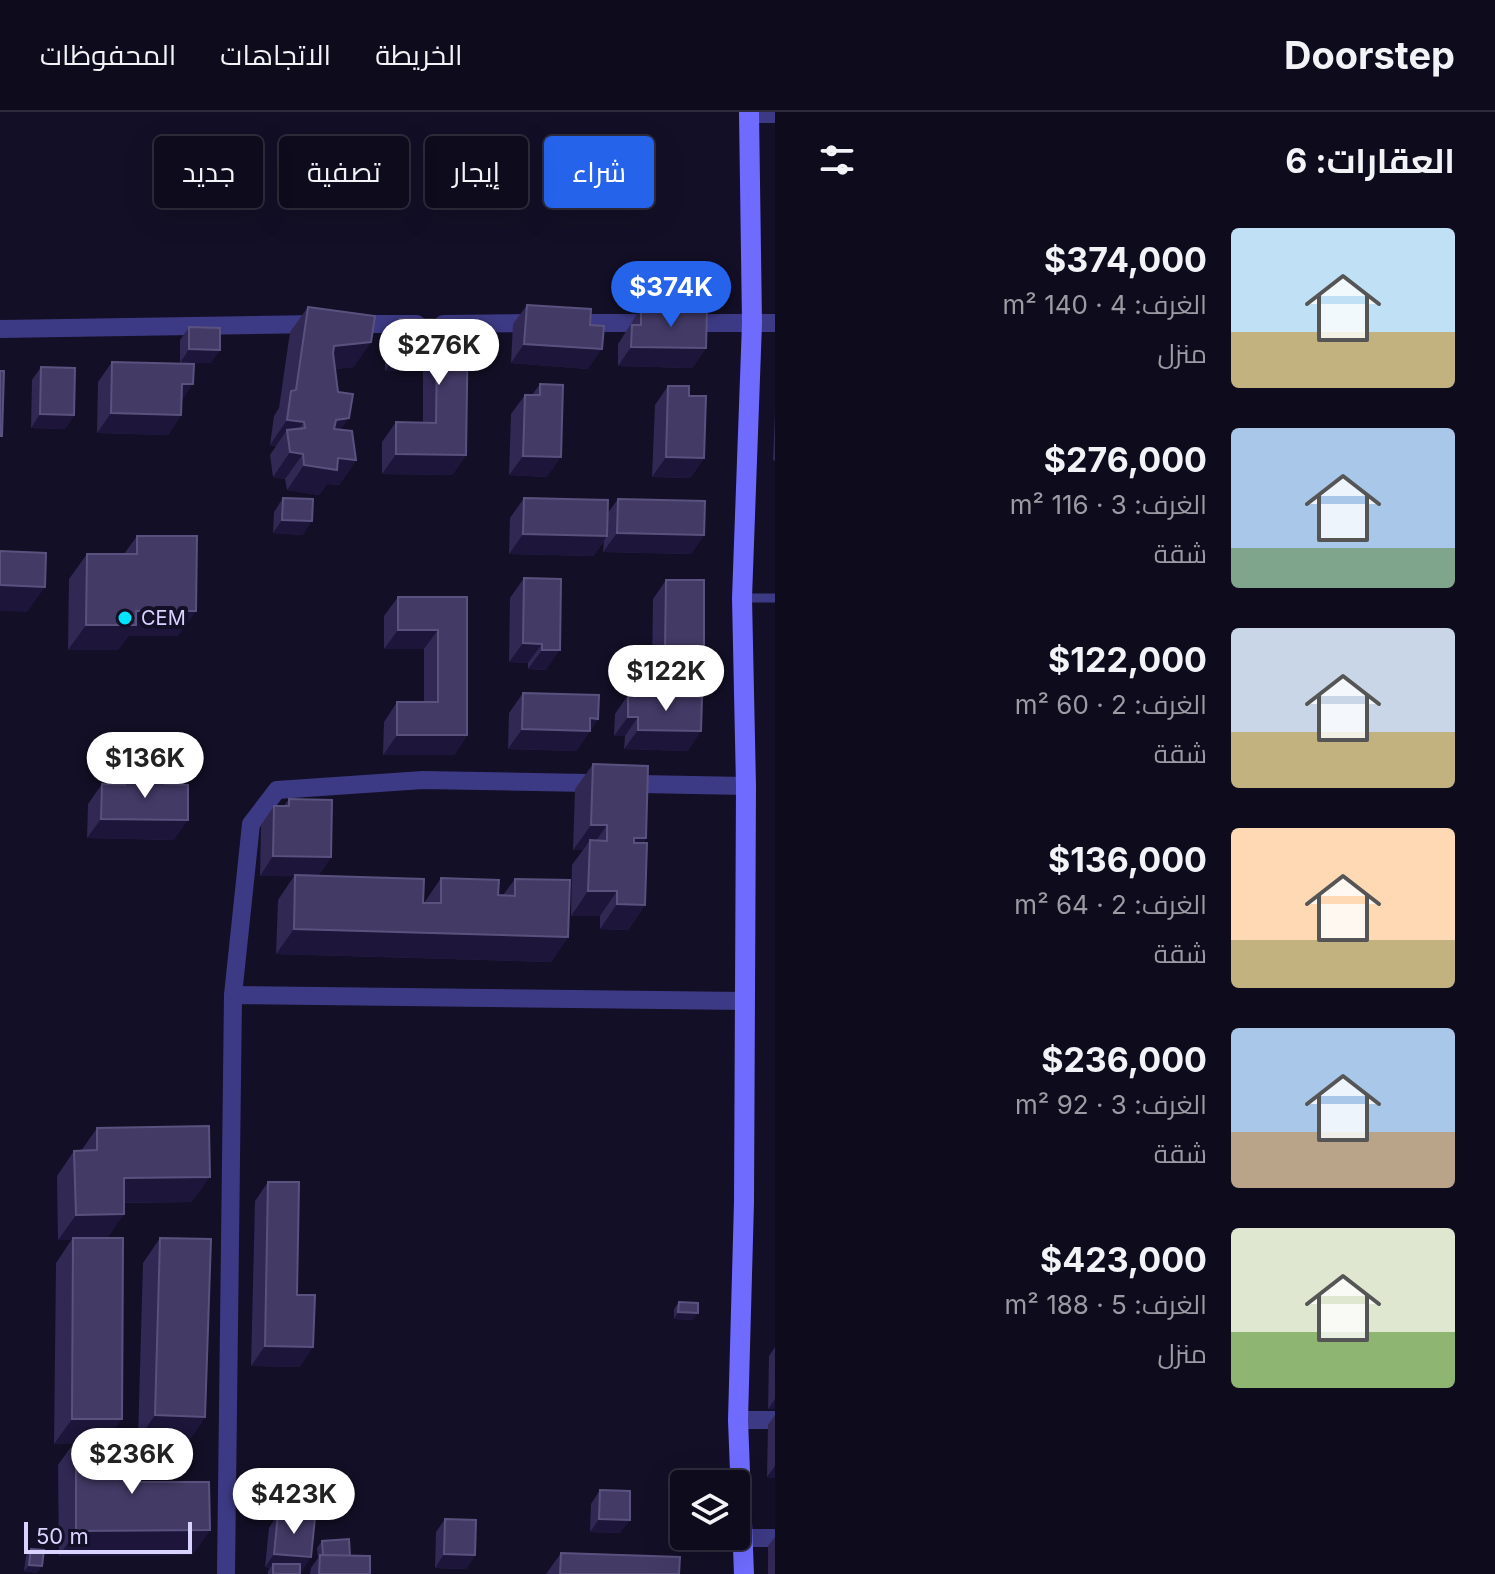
<!DOCTYPE html>
<html lang="ar">
<meta charset="utf-8">
<style>
body{margin:0;font-family:Inter,Cairo,sans-serif;background:#171425;color:#f1f3f6;direction:rtl;height:100vh;display:flex;flex-direction:column;font-size:30px;white-space:nowrap}
*{box-sizing:border-box;margin:0}
p{font-size:26px;color:#9b9ba3}
.icon{flex:none;width:44px;height:44px;fill:none;stroke:currentColor;stroke-width:2;stroke-linecap:round;stroke-linejoin:round}
.map{position:relative;flex:1;overflow:hidden;direction:ltr}
.panel{display:flex;flex-direction:column;background:#0e0b1c;width:720px}
.panel>*{flex:none}
.hud{position:absolute;left:24px;top:24px;width:630px;height:72px;direction:rtl;display:flex;gap:16px}
.controls{position:absolute;left:670px;top:1358px;display:grid;gap:16px}
.controls a{display:grid;place-items:center;width:80px;height:80px;border-radius:8px;background:#0e0b1c;box-shadow:0 8px 32px #0002,0 0 0 2px #2e2b3b;font-size:40px}
.scale{position:absolute;left:24px;bottom:20px;width:168px;box-sizing:border-box;padding-left:8px;border:4px solid #d9d4ff;border-top:0;font-size:22px;line-height:28px;white-space:nowrap;color:#d9d4ff;-webkit-text-stroke:6px #130f26;paint-order:stroke}
.price{position:absolute;translate:-50% -68px;padding:0 18px;border-radius:28px;background:#fff;color:#222;font-size:26px;line-height:52px;filter:drop-shadow(0 2px 4px #0008)}
.price::after{content:'';position:absolute;left:50%;top:48px;width:24px;height:18px;margin-left:-12px;background:inherit;clip-path:polygon(0 0,100% 0,50% 100%)}
.price.active{background:#2563eb;color:#fff}
ul{padding:0;list-style:none}
li{display:flex;align-items:center;gap:24px;height:200px;padding:0 40px}
li span{display:grid;place-items:center;flex:none;width:224px;height:160px;border-radius:8px;color:#555}
li>.icon{margin-inline-start:auto}
span .icon{width:96px;height:96px;fill:#fffc;stroke-width:1}
li b{font-size:34px}
h2{display:flex;justify-content:space-between;align-items:center;height:96px;padding:0 40px;font-size:34px}
.tag{padding:0 28px;border-radius:8px;background:#0e0b1c;box-shadow:0 8px 32px #0002,0 0 0 2px #2e2b3b;font-size:28px;line-height:72px}
.tag.active{background:#2563eb;color:#fff}
header{display:flex;align-items:center;gap:48px;box-sizing:border-box;height:112px;padding:0 40px;background:#0e0b1c;border-bottom:2px solid #2e2b3b}
header strong{font-size:38px}
nav{display:flex;gap:44px;margin-inline-start:auto;font-size:28px}
main{display:flex;flex:1;min-height:0}
.map>svg:first-child{display:block}
.lines{fill:none;stroke-linecap:round;stroke-linejoin:round}
.lane{stroke:#3d3a85;stroke-width:9}
.street{stroke:#3d3a85;stroke-width:18}
.secondary{stroke:#6f6bff;stroke-width:20}
.wall{fill:#312854}
.shaded-wall{fill:#1d163a}
.building{fill:#433a66;stroke:#5a527e;stroke-width:2}
.poi-dot{fill:#00e5ff;stroke:#130f26;stroke-width:3}
.labels{text-anchor:middle;stroke-width:8;stroke-linejoin:round;paint-order:stroke}
.poi-label{font-size:20px;fill:#d9d4ff;stroke:#130f26;text-anchor:start}
</style>
<header>
<strong>Doorstep</strong>
<nav><a>الخريطة</a><a>الاتجاهات</a><a>المحفوظات</a></nav>
</header>
<main>
<section class="panel">
<h2>العقارات: 6<svg class="icon" aria-label="filters" viewBox="0 0 24 24"><path d="M4 7h16M4 17h16"/><circle cx="9" cy="7" r="2"/><circle cx="15" cy="17" r="2"/></svg></h2>
<ul>
<li><span style="background:linear-gradient(#bfe0f5 65%,#c2b280 0)"><svg class="icon" aria-label="home" viewBox="0 0 24 24"><path d="M3 11l9-7 9 7M6 9v11h12V9"/></svg></span><div><b>$374,000</b><p>الغرف: 4 · 140 m²</p><p>منزل</p></div></li>
<li><span style="background:linear-gradient(#a9c7e8 75%,#7fa58c 0)"><svg class="icon" aria-label="home" viewBox="0 0 24 24"><path d="M3 11l9-7 9 7M6 9v11h12V9"/></svg></span><div><b>$276,000</b><p>الغرف: 3 · 116 m²</p><p>شقة</p></div></li>
<li><span style="background:linear-gradient(#c9d6e8 65%,#c2b280 0)"><svg class="icon" aria-label="home" viewBox="0 0 24 24"><path d="M3 11l9-7 9 7M6 9v11h12V9"/></svg></span><div><b>$122,000</b><p>الغرف: 2 · 60 m²</p><p>شقة</p></div></li>
<li><span style="background:linear-gradient(#ffd9b3 70%,#c2b280 0)"><svg class="icon" aria-label="home" viewBox="0 0 24 24"><path d="M3 11l9-7 9 7M6 9v11h12V9"/></svg></span><div><b>$136,000</b><p>الغرف: 2 · 64 m²</p><p>شقة</p></div></li>
<li><span style="background:linear-gradient(#a9c7e8 65%,#b9a48a 0)"><svg class="icon" aria-label="home" viewBox="0 0 24 24"><path d="M3 11l9-7 9 7M6 9v11h12V9"/></svg></span><div><b>$236,000</b><p>الغرف: 3 · 92 m²</p><p>شقة</p></div></li>
<li><span style="background:linear-gradient(#dfe7d0 65%,#8fb573 0)"><svg class="icon" aria-label="home" viewBox="0 0 24 24"><path d="M3 11l9-7 9 7M6 9v11h12V9"/></svg></span><div><b>$423,000</b><p>الغرف: 5 · 188 m²</p><p>منزل</p></div></li>
</ul>
</section>
<div class="map">
<svg width="775" height="1462" viewBox="0 0 775 1462">
<rect width="100%" height="100%" fill="#130f26"/>
<g class="lines">
<path class="lane" d="M742 486H775"/>
<g class="street">
<path d="M749 2H775"/>
<path d="M567 211H653"/>
<path d="M683 211H775"/>
<path d="M351 212H417"/>
<path d="M443 212 537 211"/>
<path d="M0 217 317 212"/>
<path d="M233 883 251 712 277 678 423 668 746 674"/>
<path d="M738 1308H775"/>
<path d="M745 1426H775"/>
<path d="M226 1462 233 883 745 889"/>
</g>
<path class="secondary" d="M744 1462 738 1308 744 1090 746 674 742 486 752 211 749 0"/>
</g>
<g class="wall">
<path d="M527 193 588 257 511 251 513 212Z"/>
<path d="M308 195 354 255 335 257 340 318 356 348 339 373 327 372 319 383 287 378 285 367 273 365 270 343 276 334 270 333 274 304 279 296 290 220Z"/>
<path d="M641 196 706 236 692 256 618 254V232Z"/>
<path d="M399 207 468 208 466 343 452 363 382 362V330L396 310H423V259H385V226Z"/>
<path d="M189 215 211 251H180V228Z"/>
<path d="M112 250 182 289 181 303 168 323 97 321 98 270Z"/>
<path d="M41 255 74 303 65 317 31 316 32 268Z"/>
<path d="M540 272 547 365 509 363 511 302 525 283H532Z"/>
<path d="M668 274 689 284 704 346 690 366 652 365 655 293Z"/>
<path d="M775 299V349L773 348Z"/>
<path d="M283 386 303 423 273 421 274 400Z"/>
<path d="M524 386 607 402 618 387 704 423 691 442 603 440 604 429 593 444 509 442 510 406Z"/>
<path d="M137 424 178 524H128L118 538H68L69 467 87 442H124Z"/>
<path d="M524 466 561 467 546 558 528 557V551L509 550 510 486Z"/>
<path d="M666 468 704 540 690 560 652 559 653 487Z"/>
<path d="M398 485H467V623L454 643H383L384 610 397 590H424V537H384V504Z"/>
<path d="M523 581 598 607 576 639 508 637 509 601Z"/>
<path d="M628 583 688 639 624 637 625 624H614L615 602Z"/>
<path d="M593 652 646 726 643 731 645 793 628 818 600 817V804H571L572 753 583 738H573L575 677Z"/>
<path d="M125 664 165 672 174 728 87 726 88 692 102 672H120Z"/>
<path d="M289 687 331 745 318 764 424 791 441 766 498 783H503L515 767 568 825 551 850 276 842 278 788 294 764H260L261 713 274 694H284Z"/>
<path d="M97 1016 192 1090 124 1091 107 1126V1328L124 1370 210 1418 192 1443 59 1444 58 1353 73 1332H54L56 1151 72 1127 58 1128 57 1064 74 1039H81Z"/>
<path d="M268 1070 297 1183 300 1255 251 1254 255 1089Z"/>
<path d="M160 1126 205 1305 188 1330 138 1328 143 1151Z"/>
<path d="M679 1190 693 1208 674 1207V1197Z"/>
<path d="M775 1235V1297H768L769 1244Z"/>
<path d="M775 1303V1366L767 1365 768 1313Z"/>
<path d="M600 1378 620 1421 590 1420 591 1392Z"/>
<path d="M278 1402 302 1459 300 1458V1462H268V1459L270 1456 265 1455 269 1416Z"/>
<path d="M445 1407 475 1443 466 1457 435 1456 436 1420Z"/>
<path d="M775 1425V1462H768V1434Z"/>
<path d="M322 1429 350 1444 370 1462H310L311 1456 318 1446 317 1436Z"/>
<path d="M31 1437 42 1454 37 1461 24 1459 26 1444Z"/>
<path d="M561 1441 679 1462H546Z"/>
</g>
<g class="shaded-wall">
<path d="M371 230 354 255 317 259 334 234Z"/>
<path d="M524 232 602 237 588 257 511 251Z"/>
<path d="M631 235 706 236 692 256 618 254Z"/>
<path d="M189 237 220 238 211 251H180Z"/>
<path d="M398 239 437 240 423 259H385Z"/>
<path d="M182 272H193L180 292Z"/>
<path d="M111 301 181 303 168 323 97 321Z"/>
<path d="M40 302 74 303 65 317 31 316Z"/>
<path d="M349 306 331 331 336 308Z"/>
<path d="M287 308 304 310 289 331 287 318 276 334 270 333Z"/>
<path d="M290 340 303 342 285 367 273 365Z"/>
<path d="M396 342 466 343 452 363 382 362Z"/>
<path d="M523 344 561 345 547 365 509 363Z"/>
<path d="M666 345 704 346 690 366 652 365Z"/>
<path d="M338 346 356 348 339 373 327 372 319 383 287 378 304 353Z"/>
<path d="M282 408 312 409 303 423 273 421Z"/>
<path d="M617 421 704 423 691 442 603 440Z"/>
<path d="M523 422 607 424 593 444 509 442Z"/>
<path d="M0 473 45 475 27 500 0 499Z"/>
<path d="M136 499H196L178 524H128L118 538H68L86 513Z"/>
<path d="M398 518H438L424 537H384Z"/>
<path d="M523 531 542 532 528 551 509 550Z"/>
<path d="M542 538H560L546 558 528 557Z"/>
<path d="M665 540H704L690 560 652 559Z"/>
<path d="M628 605H638L625 624H614Z"/>
<path d="M590 606 598 607 576 639 508 637 522 617Z"/>
<path d="M638 618 701 619 688 639 624 637Z"/>
<path d="M397 623H467L454 643H383Z"/>
<path d="M101 707 188 708 174 728 87 726Z"/>
<path d="M591 713H607L590 738V728L583 738H573Z"/>
<path d="M634 726H646L629 751Z"/>
<path d="M273 744 331 745 317 765 260 764Z"/>
<path d="M588 779H617L600 804H571Z"/>
<path d="M617 792 645 793 628 818 600 817Z"/>
<path d="M294 817 568 825 551 850 276 842Z"/>
<path d="M210 1065 192 1090 106 1091 124 1066Z"/>
<path d="M124 1102 107 1127 58 1128 76 1103Z"/>
<path d="M678 1200 698 1201 693 1208 674 1207Z"/>
<path d="M265 1234 313 1235 300 1255 251 1254Z"/>
<path d="M775 1287V1297H768Z"/>
<path d="M155 1303 205 1305 188 1330 138 1328Z"/>
<path d="M72 1307H122L104 1332 76 1328 73 1332H54Z"/>
<path d="M775 1354V1366L767 1365Z"/>
<path d="M599 1407 630 1408 620 1421 590 1420Z"/>
<path d="M210 1418 192 1443 59 1444 76 1419Z"/>
<path d="M274 1442 311 1445 302 1459 273 1456V1452L270 1456 265 1455Z"/>
<path d="M444 1442 475 1443 466 1457 435 1456Z"/>
<path d="M29 1453 42 1454 37 1461 24 1459Z"/>
</g>
<g class="building">
<path d="M527 193 591 197 590 213 604 214 602 237 524 232Z"/>
<path d="M308 195 375 204 371 230 334 234 333 241 338 280 353 282 349 306 336 308 334 317 352 319 356 348 338 346 337 358 304 353 303 342 290 340 287 318 305 316 304 310 287 308 291 279 296 278Z"/>
<path d="M641 196 707 198 706 236 631 235 632 213H641Z"/>
<path d="M399 207 468 208 466 343 396 342V310L436 311 437 240 398 239Z"/>
<path d="M189 215 220 216V238L189 237Z"/>
<path d="M112 250 194 252 193 272H182L181 303 111 301Z"/>
<path d="M41 255 75 256 74 303 40 302Z"/>
<path d="M0 259H4L2 324H0Z"/>
<path d="M540 272 563 273 561 345 523 344 525 283H540Z"/>
<path d="M668 274H689V284H706L704 346 666 345Z"/>
<path d="M283 386 313 387 312 409 282 408Z"/>
<path d="M524 386 608 388 607 424 523 422Z"/>
<path d="M618 387 705 389 704 423 617 421Z"/>
<path d="M137 424H197L196 499H136V513H86L87 442H137Z"/>
<path d="M0 439 46 441 45 475 0 473Z"/>
<path d="M524 466 561 467 560 538H542V532L523 531Z"/>
<path d="M666 468H704V540H665Z"/>
<path d="M398 485H467V623H397V590H438V518H398Z"/>
<path d="M523 581 599 583 598 607 590 606V619L522 617Z"/>
<path d="M628 583 702 585 701 619 638 618V605H628Z"/>
<path d="M593 652 648 654 646 726H634V731H647L645 793 617 792V779H588L590 728 607 729V713H591Z"/>
<path d="M125 664 165 665V672L188 673V708L101 707 102 672 125 673Z"/>
<path d="M289 687 332 688 331 745 273 744 274 694H289Z"/>
<path d="M295 763 424 767 423 791H441V766L499 768 498 783 515 784V767L570 768 568 825 294 817Z"/>
<path d="M209 1014 210 1065 124 1066V1102L76 1103 74 1039 97 1038V1016Z"/>
<path d="M268 1070H299L297 1183H315L313 1235 265 1234Z"/>
<path d="M73 1126H123L122 1307H72Z"/>
<path d="M160 1126 211 1127 205 1305 155 1303Z"/>
<path d="M679 1190 698 1191V1201L678 1200Z"/>
<path d="M76 1328H123L124 1370H209L210 1418 76 1419Z"/>
<path d="M600 1378 630 1379V1408L599 1407Z"/>
<path d="M278 1402 315 1406 311 1445 274 1442Z"/>
<path d="M445 1407 476 1408 475 1443 444 1442Z"/>
<path d="M349 1427 350 1444 323 1443 322 1429Z"/>
<path d="M31 1437 44 1438 42 1454 29 1453Z"/>
<path d="M561 1441 680 1445 679 1462H560Z"/>
<path d="M320 1443 370 1444V1462H319Z"/>
<rect x="273" y="1452" width="27" height="10"/>
</g>
<circle class="poi-dot" cx="125" cy="506" r="8"/>
<g class="labels">
<g class="poi-label">
<text x="141" y="513">CEM</text>
</g>
</g>
</svg>
<div class="controls">
<a><svg class="icon" aria-label="layers" viewBox="0 0 24 24"><path d="M12 4l9 5-9 5-9-5zM3 14l9 5 9-5"/></svg></a>
</div>
<div class="scale">50 m</div>
<b class="price active" style="left:671px;top:217px">$374K</b>
<b class="price" style="left:439px;top:275px">$276K</b>
<b class="price" style="left:666px;top:601px">$122K</b>
<b class="price" style="left:145px;top:688px">$136K</b>
<b class="price" style="left:132px;top:1384px">$236K</b>
<b class="price" style="left:294px;top:1424px">$423K</b>
<div class="hud">
<a class="tag active">شراء</a>
<a class="tag">إيجار</a>
<a class="tag">تصفية</a>
<a class="tag">جديد</a>
</div>
</div>
</main>
